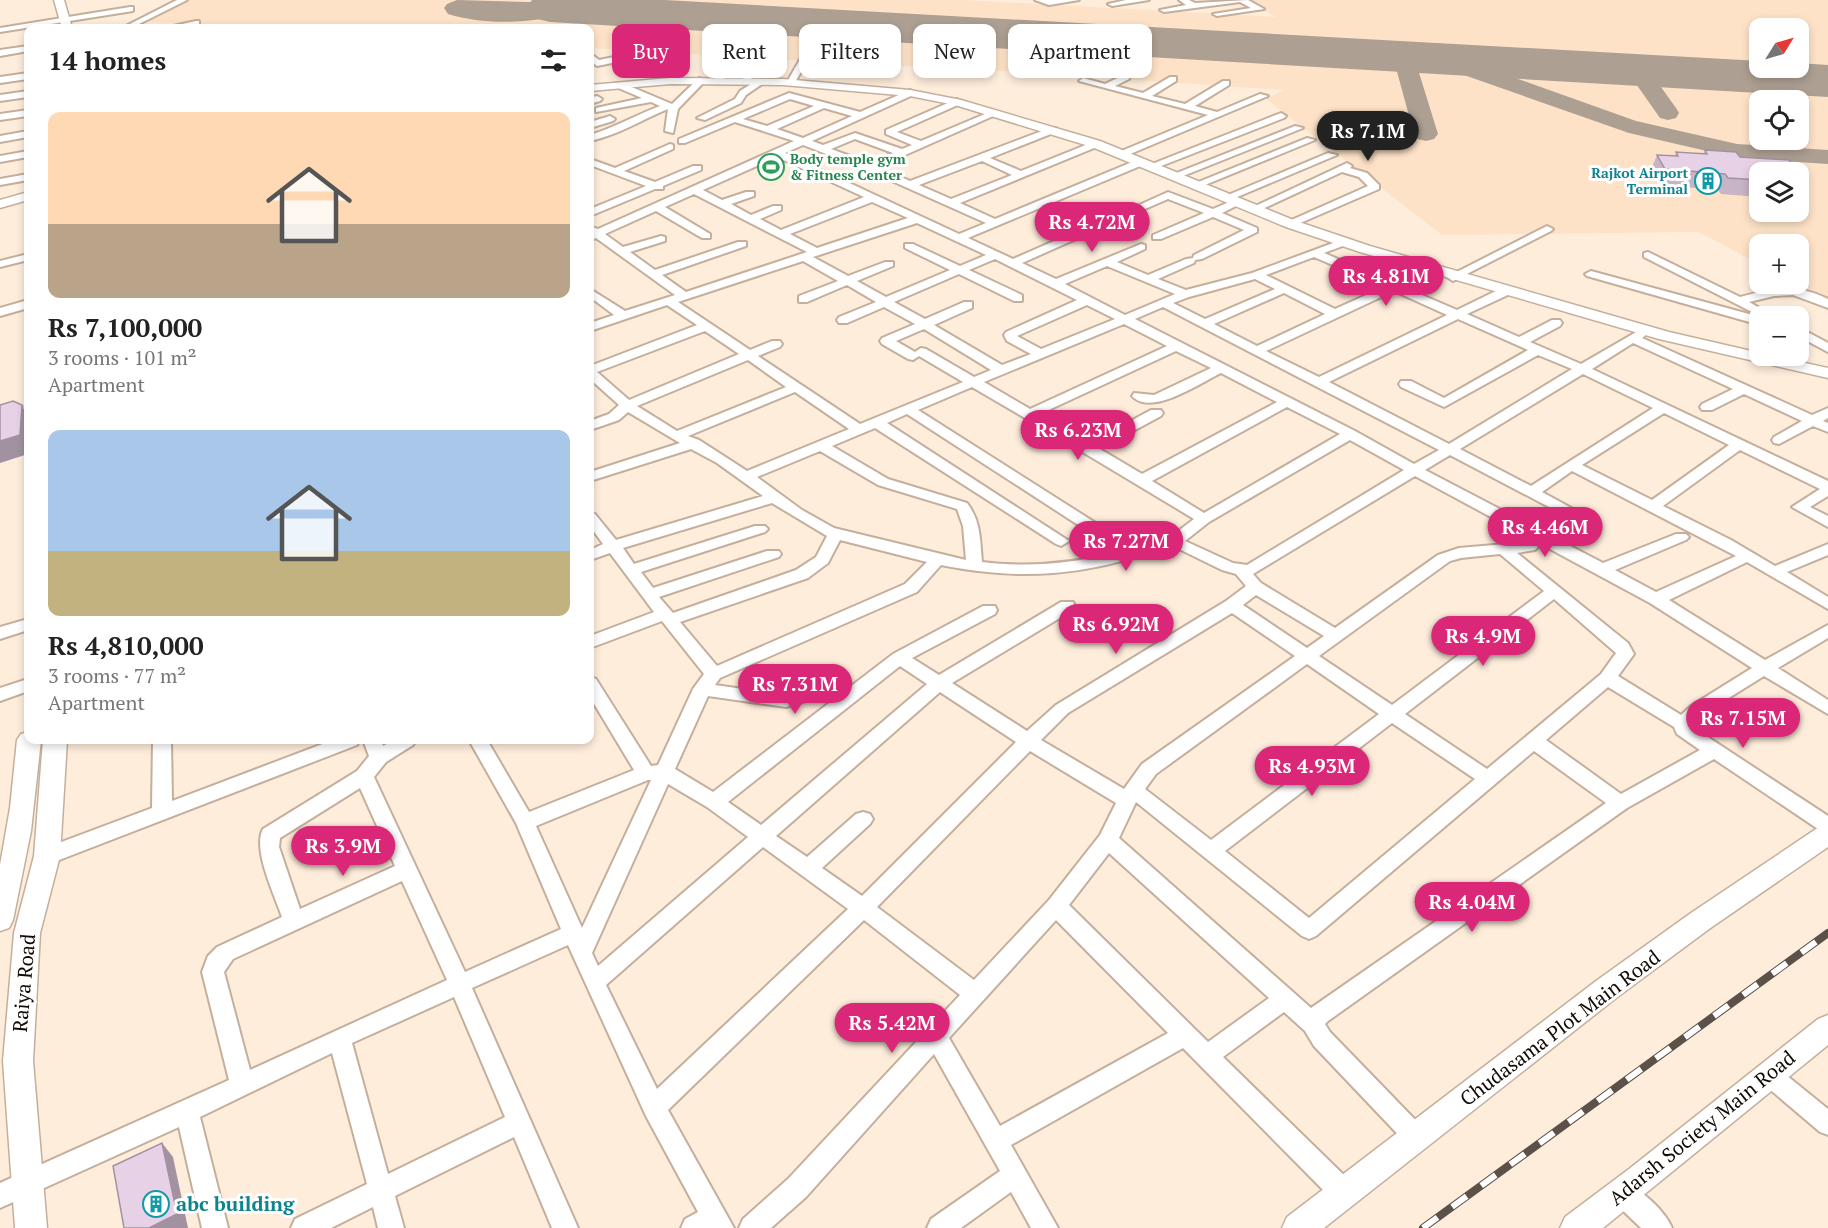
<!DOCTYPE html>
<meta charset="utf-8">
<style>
body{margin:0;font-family:"PT Serif",serif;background:#f6f6f6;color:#222;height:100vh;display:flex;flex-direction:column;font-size:22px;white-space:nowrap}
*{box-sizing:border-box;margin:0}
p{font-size:20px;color:#767676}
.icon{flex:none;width:33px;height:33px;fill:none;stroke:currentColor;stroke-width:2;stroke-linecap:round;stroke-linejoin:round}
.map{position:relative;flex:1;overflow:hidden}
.details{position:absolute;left:24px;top:24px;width:570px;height:720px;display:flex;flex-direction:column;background:#fff;border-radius:12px;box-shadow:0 3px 9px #0003}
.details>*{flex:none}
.banner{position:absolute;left:612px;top:24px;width:570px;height:54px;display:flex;gap:12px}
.needle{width:39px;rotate:53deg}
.tools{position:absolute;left:1749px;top:18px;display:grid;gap:12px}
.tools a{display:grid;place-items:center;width:60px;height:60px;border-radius:12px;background:#fff;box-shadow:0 3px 9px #0003;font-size:30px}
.price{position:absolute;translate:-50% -51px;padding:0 14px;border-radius:21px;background:#db2777;color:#fff;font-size:20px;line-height:39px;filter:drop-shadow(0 2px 3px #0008)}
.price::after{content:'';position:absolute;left:50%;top:36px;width:18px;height:14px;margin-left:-9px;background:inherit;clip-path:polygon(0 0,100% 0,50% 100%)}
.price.active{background:#222;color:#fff}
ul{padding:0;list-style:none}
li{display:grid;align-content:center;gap:12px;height:318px;padding:0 24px}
li span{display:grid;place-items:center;height:186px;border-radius:12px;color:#555}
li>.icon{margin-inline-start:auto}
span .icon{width:108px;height:108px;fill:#fffc;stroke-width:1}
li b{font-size:26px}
h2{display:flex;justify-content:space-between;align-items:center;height:72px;padding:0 24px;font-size:26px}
.chip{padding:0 21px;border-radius:12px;background:#fff;box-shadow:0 3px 9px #0003;font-size:21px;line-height:54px}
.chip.active{background:#db2777;color:#fff}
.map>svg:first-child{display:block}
.built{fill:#fde2c7;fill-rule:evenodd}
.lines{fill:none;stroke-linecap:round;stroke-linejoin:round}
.taxiway{fill:#ad9f92;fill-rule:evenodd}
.runway{fill:#ad9f92;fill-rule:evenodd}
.minor-casing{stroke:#c4af9c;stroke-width:4}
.tertiary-casing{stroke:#c4af9c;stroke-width:3}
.minor{fill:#fff;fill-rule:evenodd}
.tertiary{fill:#fff;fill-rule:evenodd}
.rail-casing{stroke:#5b5148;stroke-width:8}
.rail{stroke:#fff;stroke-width:6;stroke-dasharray:18;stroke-linecap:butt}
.wall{fill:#c7b4c6}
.shaded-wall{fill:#a292a1}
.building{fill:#e7d1e6;stroke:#a292a1;stroke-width:1.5}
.labels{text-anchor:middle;stroke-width:6;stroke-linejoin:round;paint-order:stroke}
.far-leisure-label{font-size:14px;font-weight:bold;fill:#27864d;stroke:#fff;text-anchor:start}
.far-culture-label{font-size:14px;font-weight:bold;fill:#0d838f;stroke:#fff;text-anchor:end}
.near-street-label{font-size:20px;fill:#110a05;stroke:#fff}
.near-culture-label{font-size:20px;font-weight:bold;fill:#0d838f;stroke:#fff;text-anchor:start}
</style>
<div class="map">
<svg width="1828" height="1228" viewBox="0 0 1828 1228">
<rect width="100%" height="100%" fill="#ffeddc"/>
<path class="built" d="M184 0H964L1276 17 1247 0H1828V300L1797 284 1798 244H1760L1759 264 1699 232 1442 235 1266 99 1284 90 927 66H890L590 48V28H272L143 21ZM1760 28H1798V68H1760ZM1760 100H1798V140H1760ZM1760 172H1798V212H1760Z"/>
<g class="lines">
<g class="taxiway">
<path d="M457 0 563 3 570 5 573 9 570 13C531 23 487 26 448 14L444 8 447 4Z"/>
<path d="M1404 51 1413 55 1421 52 1476 64 1636 121 1737 144 1828 150V164L1737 158 1629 133 1461 74 1416 63 1438 134 1434 139 1426 141 1418 139 1414 134 1393 57 1397 53Z"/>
<path d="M1638 65 1646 66 1676 108 1679 113 1676 118 1668 120 1660 118 1627 71 1630 66Z"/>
</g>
<path class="runway" d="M532 0H665L1760 61V68H1798V63L1828 65V97L550 22 533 18 526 8Z"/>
<defs>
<g id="minor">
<path d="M177 0H187L131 28H122Z"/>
<path d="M1035 0H1079L1049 5Z"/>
<path d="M1126 0H1149L1112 6 1108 4Z"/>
<path d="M1179 0H1189L1195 3 1248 0 1264 9 1217 16 1213 14 1251 8 1240 2 1164 12 1160 10 1186 5Z"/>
<path d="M130 7H133V11L0 32V28Z"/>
<path d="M196 21H199V25L179 28H164Z"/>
<path d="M28 46V51L0 56V50Z"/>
<path d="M644 51 648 54 647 56 597 66 590 60V53L599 60Z"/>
<path d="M802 56 809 58 794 84H788L787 82Z"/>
<path d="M729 60 736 62 721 82H715L714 80Z"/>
<path d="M752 62 759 64 749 83H743L742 81Z"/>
<path d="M28 73V79L0 83V77Z"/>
<path d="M1126 74 1130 77 1129 79 1115 86 1143 93 1170 77H1176V81L1152 96 1185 104 1223 81H1229V85L1195 106 1217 112 1260 94 1268 96 1123 157 1118 154 1119 152 1208 115 1079 81 1083 78 1105 84Z"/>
<path d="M699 78 706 80 678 109 673 133 665 131 668 109C641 120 618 135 590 141V135C614 128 636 115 660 106L651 102 596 112V108L642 98 616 87V83H622L672 104Z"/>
<path d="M759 79 762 80V84L746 95 741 103 705 120 697 118 735 99 740 91Z"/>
<path d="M910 90 915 93 913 95 812 141 823 145 855 133 902 149 912 145 886 134V130L957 99 962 102 960 104 897 132 921 141 992 111 1000 113 878 167 910 181 1050 128H1056V132L990 158 1021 171 1093 142H1099V146L960 203 995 219 1137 160H1145V164L968 238 1013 259 1095 223H1103V227L1022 263 1056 279 1141 244 1145 245V249L1117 262 1148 275 1186 259 1193 258 1194 255 1244 230 1213 217 1161 239H1153V235L1204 213 1168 199 1115 222 1111 223 1106 220 1168 192 1213 209 1236 199 1241 202 1240 204 1222 213 1257 228V232L1202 259 1195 260 1194 263 1158 279 1186 290 1252 273 1344 239 1350 242 1348 244 1324 253 1457 310 1502 288H1510V294L1467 314 1519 337 1552 320H1560L1562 323 1560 326 1530 342 1581 364 1645 327 1651 331 1642 338 1812 415 1828 408V418L1823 421 1828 423V432L1813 426 1779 444 1774 443 1772 440 1774 437 1802 421 1744 394 1712 410H1702L1700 407 1702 404 1733 389 1633 343 1592 369 1828 481V496L1810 507 1828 516V527L1792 507 1820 489 1740 450 1663 506 1731 540 1775 566 1828 544V555L1787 572 1828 597V609L1747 562 1669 600 1765 660 1828 625V638L1778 668 1828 700V714L1764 676 1703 714 1691 726 1828 816V834L1821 831 1714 759 1627 808 1328 1021 1325 1024 1330 1032 1425 1130 1429 1138 1425 1146 1417 1149 1409 1146 1314 1046 1305 1031 1284 1012 1223 1057 1354 1185 1357 1194 1354 1203 1345 1206 1336 1203 1183 1048 1011 1145 1058 1228H1031L1011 1192 961 1228H927L931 1219 1000 1171 934 1054 806 1197 771 1228H739L743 1219 788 1179 960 995 864 920 668 1110 734 1228H681L685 1219 698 1212 646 1116 568 945 472 988 578 1228H552L514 1137 395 1196 404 1228H378L373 1207 331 1228H291L295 1219 367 1184 332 1053 200 1117 228 1228H202L179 1127 0 1208V1183L229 1080 202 972 208 956 217 947 282 917C275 896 252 849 263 829L357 771 369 756 363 740H381L383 746 394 740H416L413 745 386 762 374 777 465 972 561 929 516 823 469 740H487L529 812 634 770 590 697V677L596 679 651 766 658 765 693 689 704 674 662 621 590 648V636L654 612 610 553 590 560V550L603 544 590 526V513L595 514 616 540 763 496 717 463 691 449 590 481V472L680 443 628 412 619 420 590 430V421L609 414 619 405 590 379V366L697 325 667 305 590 331V323L614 315 590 297V289L625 311 675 295 596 238 590 240V226L598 229 794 141 735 122 685 143H679V139L789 93 860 112ZM790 99 814 106 767 126 743 119ZM824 108 852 116 803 138 777 129ZM855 139 893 153 869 163 831 149ZM803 145 865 169 986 223 959 234 785 153ZM777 157 864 197 781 230 760 219 781 210V206H773L751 215 731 204 754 196V192H746L722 200 703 190ZM982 161 1012 175 951 199 919 185ZM694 194 807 252 686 292 662 275 746 246V242H738L655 270 630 252 665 241V237L661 236 623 247 605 234 656 211 702 238H710V234L665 207ZM872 202 908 218 817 248 790 234ZM917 223 986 255 960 266 913 244H905V248L950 270 886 297 857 281 893 266V262H885L848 276 813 257ZM1314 257 1384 287 1335 309 1266 275ZM995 259 1077 300 1006 332 1004 335 1007 341 1031 354 1002 365 934 325 972 308V302H964L925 319 894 302 959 274 1014 301H1022V295L969 270ZM803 261 838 281 799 296V302H807L847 285 876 302 839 317 837 320 839 323H847L884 307 915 324 882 338 880 341 882 344 908 359 913 360 919 356 963 382 860 424 758 356 780 347 782 344 780 341H772L750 350 678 302ZM1107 266 1175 294 1125 315 1065 284ZM1255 279 1275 289 1205 319 1173 303 1189 297ZM1394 291 1447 315 1319 377 1266 351ZM1284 293 1325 314 1257 346 1214 324ZM1087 305 1115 319 1041 349 1017 336ZM1163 307 1439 450 1414 464 1355 431 1135 319ZM1458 319 1528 350 1444 398 1411 381H1401L1399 384 1401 387 1444 407 1538 355 1572 369 1449 444 1329 382ZM1124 324 1167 346 1030 409 984 382ZM924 329 991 370 974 377 926 349 921 348 915 352 896 341ZM705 331 739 354 629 400 597 372ZM1176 351 1211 368 1154 395 1134 393 1132 396C1151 417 1200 383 1221 373L1277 402 1142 474 1100 449 1161 416 1163 413 1161 410H1151L1090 443 1040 414ZM748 360 786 387 677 431 637 406ZM1583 374 1653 408 1531 486 1460 449ZM972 387C1046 430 1120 474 1194 519L1169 538 1152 541 1135 548 918 410ZM795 392 849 429 747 471 699 440 688 436ZM1287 407 1340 434 1204 513 1152 481ZM1664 413 1729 445 1652 500 1582 465ZM907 414 1120 552C1074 563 1029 568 982 562 980 540 981 521 967 503L888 479 832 446 875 428 1056 544 1061 546 1069 541 887 423ZM1350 440 1404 470 1247 565 1233 563 1185 541 1209 522ZM820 451 878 485 957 509 963 526 966 560 834 528 802 510 757 477ZM1450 455 1570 518 1575 516 1578 513 1575 510 1542 492 1572 471 1736 556 1656 592 1615 570 1686 540 1689 537 1686 534H1676L1603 563 1425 470ZM1415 476 1650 603 1752 668 1691 706 1681 715 1618 676 1634 654 1628 643 1517 553 1535 550 1538 547 1535 544 1530 542 1459 548 1438 555 1335 628 1261 583 1253 574ZM772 503 827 536 816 557 796 570 673 613 659 597 779 557 781 554 779 551H767L653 588 641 572 765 532 768 529 765 526H755L634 564 623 548ZM840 540 927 562 905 584 717 666 680 622 808 578 828 563ZM1162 548 1179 549 1222 570 1236 574 1246 586 1226 601 1056 705 1027 731 952 683 1073 610 1075 606 1073 602H1061L939 675 912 658 995 614 997 610 995 606H983L893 654 713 792 675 769 708 696 786 707 825 695 828 691 825 687 819 685 786 695 715 685 720 678 917 592 941 565C1019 581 1088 576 1162 548ZM1500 554 1544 591 1392 705 1319 656 1450 561 1461 558ZM1256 595 1324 636 1307 648 1243 605ZM1554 599 1616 653 1601 674 1487 769 1405 714ZM1232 613 1295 656 1142 764 1124 789 1041 740 1068 713ZM1307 664 1379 714 1211 840 1145 789 1156 774ZM900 666 927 684 761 825 728 802ZM1608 687 1674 727 1677 734 1700 750 1621 794 1546 740ZM940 692 1016 742 862 896 822 868 870 824 873 819 870 814 863 812 856 814 807 857 776 836ZM1392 723 1475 779 1309 918 1225 851ZM1030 751 1116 803 1100 835 1049 900 974 980 877 907ZM1534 751 1606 803 1311 1008 1119 838 1136 802 1302 936 1309 939 1316 936ZM648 780H651L582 928 536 826ZM668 784 707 807 748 837 598 966 592 953ZM360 788 395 866 300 909 279 847 280 838ZM763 847 848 909 657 1089 606 985ZM1109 853 1269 998 1208 1042 1069 905ZM402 881 447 980 250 1070 224 972 233 959ZM1056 920 1168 1033 1000 1126 949 1038ZM454 997 505 1117 388 1174 352 1043Z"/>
<path d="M28 91V97L0 101V95Z"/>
<path d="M597 96 602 99 600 101 590 104V98Z"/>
<path d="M28 110V116L0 120V114Z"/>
<path d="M1281 113 1286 116 1284 118 1156 168 1147 166Z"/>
<path d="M610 116 615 119 613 121 590 128V122Z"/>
<path d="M1295 126 1303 128 1178 178 1169 176Z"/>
<path d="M28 131V137L0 142V136Z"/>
<path d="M1307 138 1315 140 1200 187 1191 185Z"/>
<path d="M670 144 673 145V149L624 171 655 182 693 166H701V170L663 186V189H655L590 216V209L646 186 590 165V159L615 168Z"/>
<path d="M28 151V157L0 162V156Z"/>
<path d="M1328 153 1337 155 1230 200 1226 201 1221 198Z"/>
<path d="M1347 163 1352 166 1350 168 1367 173 1379 185V189L1291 227 1287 226V222L1368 186 1359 177 1342 172 1258 211 1254 212 1249 209Z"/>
<path d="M28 174V180L0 185V179Z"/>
<path d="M1547 226 1553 229 1551 231 1457 279 1453 281 1447 277Z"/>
<path d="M1648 252 1740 297C1775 288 1794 283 1828 299V308L1793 295 1774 296 1749 302 1772 315 1760 316 1644 257V253Z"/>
<path d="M28 254V260L0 267V261Z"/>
<path d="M1591 271 1760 317V325L1587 276 1585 274Z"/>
<path d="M28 300V308L0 316V308Z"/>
<path d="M1798 327 1828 343V352L1798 336Z"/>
<path d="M28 619V630L0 639V627Z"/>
<path d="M28 679V691L0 701V688Z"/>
<path d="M153 740H171L172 801 333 740H360L357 745 54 862 47 864 40 862 37 856 40 850 152 808Z"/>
<path d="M1768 1063 1776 1067 1828 1109V1135L1820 1132 1760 1081 1756 1074 1760 1067Z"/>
<path d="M1624 1182C1641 1189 1665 1211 1672 1228H1641L1615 1203 1612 1194 1615 1185Z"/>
</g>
<g id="tertiary">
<path d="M54 0H64L72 28H62Z"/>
<path d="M670 78 783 79 910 90 961 100 1100 141 1296 221 1370 246 1669 332 1760 353V356H1773L1828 368V378L1659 339 1360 252 1286 227 1092 147 955 105 910 96 783 85 670 84 590 91V85Z"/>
<path d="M28 192V200L0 208V200Z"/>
<path d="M28 406V416L0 424V414Z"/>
<path d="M28 732V740H41L31 831 13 920 9 928 0 931V865L10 808 17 740 21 734Z"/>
<path d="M43 740H67L60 856 40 933 33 1061 47 1228H15L3 1061 14 933 34 856Z"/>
<path d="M1828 824V847L1709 929 1616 998 1324 1228H1282L1287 1217 1596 981 1691 913 1819 827Z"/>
<path d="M1828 1015V1045L1603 1228H1560L1565 1217 1629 1169 1818 1019Z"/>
</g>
</defs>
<use href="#minor" class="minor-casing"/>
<use href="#tertiary" class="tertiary-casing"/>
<use href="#minor" class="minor"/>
<use href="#tertiary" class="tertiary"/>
<defs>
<path id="rail" d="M1423 1228 1828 933"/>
</defs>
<use href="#rail" class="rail-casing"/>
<use href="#rail" class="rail"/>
</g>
<path class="wall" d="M1705 150 1736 152 1740 157 1789 160 1804 179 1798 191V172H1760V197L1721 194 1718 190 1659 185 1651 170 1657 155 1675 156 1676 152 1703 154Z"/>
<g class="shaded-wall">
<path d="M22 405 28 418V454L0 463V441Z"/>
<path d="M162 1143 173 1157 188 1228H149Z"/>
</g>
<g class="building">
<path d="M1705 150 1736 152 1740 157 1789 160 1804 179 1798 178V172H1760V180L1728 178 1725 174 1665 169 1657 155 1678 156 1676 152 1707 154Z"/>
<path d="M13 401 22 405 20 435 0 441V405Z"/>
<path d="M162 1143 177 1214 149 1228H124L113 1166Z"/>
</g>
<defs>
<symbol id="stadium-ring" viewBox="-11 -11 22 22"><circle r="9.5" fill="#fff" stroke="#2e9e5b" stroke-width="1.5"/><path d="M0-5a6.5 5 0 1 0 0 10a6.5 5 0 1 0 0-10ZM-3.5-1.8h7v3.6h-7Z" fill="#2e9e5b"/></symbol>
<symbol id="building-ring" viewBox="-11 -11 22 22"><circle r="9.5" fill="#fff" stroke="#0f9aa8" stroke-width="1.5"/><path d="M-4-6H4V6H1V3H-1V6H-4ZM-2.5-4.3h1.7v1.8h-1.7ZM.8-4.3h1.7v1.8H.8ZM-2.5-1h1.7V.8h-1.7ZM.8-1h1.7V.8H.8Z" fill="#0f9aa8"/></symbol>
</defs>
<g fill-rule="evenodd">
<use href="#stadium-ring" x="756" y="152" width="30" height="30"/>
<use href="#building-ring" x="1693" y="166" width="30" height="30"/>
<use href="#building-ring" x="141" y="1189" width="30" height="30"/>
</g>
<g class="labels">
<g class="far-leisure-label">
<text x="790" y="164">Body temple gym<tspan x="790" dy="16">&amp; Fitness Center</tspan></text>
</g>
<g class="far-culture-label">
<text x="1688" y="178">Rajkot Airport<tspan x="1688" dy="16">Terminal</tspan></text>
</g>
<g class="near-street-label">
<text transform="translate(24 983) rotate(-85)" y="7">Raiya Road</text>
<text transform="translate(1560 1028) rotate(-37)" y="7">Chudasama Plot Main Road</text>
<text transform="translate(1702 1128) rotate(-39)" y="7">Adarsh Society Main Road</text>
</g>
<g class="near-culture-label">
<text x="176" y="1211">abc building</text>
</g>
</g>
</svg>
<div class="tools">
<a><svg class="needle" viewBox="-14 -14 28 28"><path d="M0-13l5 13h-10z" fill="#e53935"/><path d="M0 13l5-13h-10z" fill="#767676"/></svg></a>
<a><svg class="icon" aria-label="locate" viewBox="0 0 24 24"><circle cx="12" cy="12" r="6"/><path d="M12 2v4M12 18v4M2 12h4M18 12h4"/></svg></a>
<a><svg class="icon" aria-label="layers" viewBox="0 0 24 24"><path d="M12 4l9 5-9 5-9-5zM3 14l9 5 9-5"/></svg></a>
<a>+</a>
<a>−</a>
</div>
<b class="price active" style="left:1368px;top:162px">Rs 7.1M</b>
<b class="price" style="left:1092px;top:253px">Rs 4.72M</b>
<b class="price" style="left:1386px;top:307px">Rs 4.81M</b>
<b class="price" style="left:1078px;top:461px">Rs 6.23M</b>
<b class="price" style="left:1545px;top:558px">Rs 4.46M</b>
<b class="price" style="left:1126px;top:572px">Rs 7.27M</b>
<b class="price" style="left:1116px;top:655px">Rs 6.92M</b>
<b class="price" style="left:1483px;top:667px">Rs 4.9M</b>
<b class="price" style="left:795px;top:715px">Rs 7.31M</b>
<b class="price" style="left:1743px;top:749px">Rs 7.15M</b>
<b class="price" style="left:1312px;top:797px">Rs 4.93M</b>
<b class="price" style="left:343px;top:877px">Rs 3.9M</b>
<b class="price" style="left:1472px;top:933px">Rs 4.04M</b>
<b class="price" style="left:892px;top:1054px">Rs 5.42M</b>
<div class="banner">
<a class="chip active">Buy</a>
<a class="chip">Rent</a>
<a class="chip">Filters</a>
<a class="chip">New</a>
<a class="chip">Apartment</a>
</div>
<section class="details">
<h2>14 homes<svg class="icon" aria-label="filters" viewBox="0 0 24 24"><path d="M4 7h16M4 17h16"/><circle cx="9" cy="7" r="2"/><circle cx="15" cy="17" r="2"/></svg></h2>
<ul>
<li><span style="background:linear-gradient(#ffd9b3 60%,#b9a48a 0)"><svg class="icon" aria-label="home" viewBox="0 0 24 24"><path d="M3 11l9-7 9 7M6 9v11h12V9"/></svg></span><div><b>Rs 7,100,000</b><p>3 rooms · 101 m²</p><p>Apartment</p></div></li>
<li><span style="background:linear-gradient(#a9c7e8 65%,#c2b280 0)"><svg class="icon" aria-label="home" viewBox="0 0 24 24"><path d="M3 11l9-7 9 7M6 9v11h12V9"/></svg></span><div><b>Rs 4,810,000</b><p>3 rooms · 77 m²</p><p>Apartment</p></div></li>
</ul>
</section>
</div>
